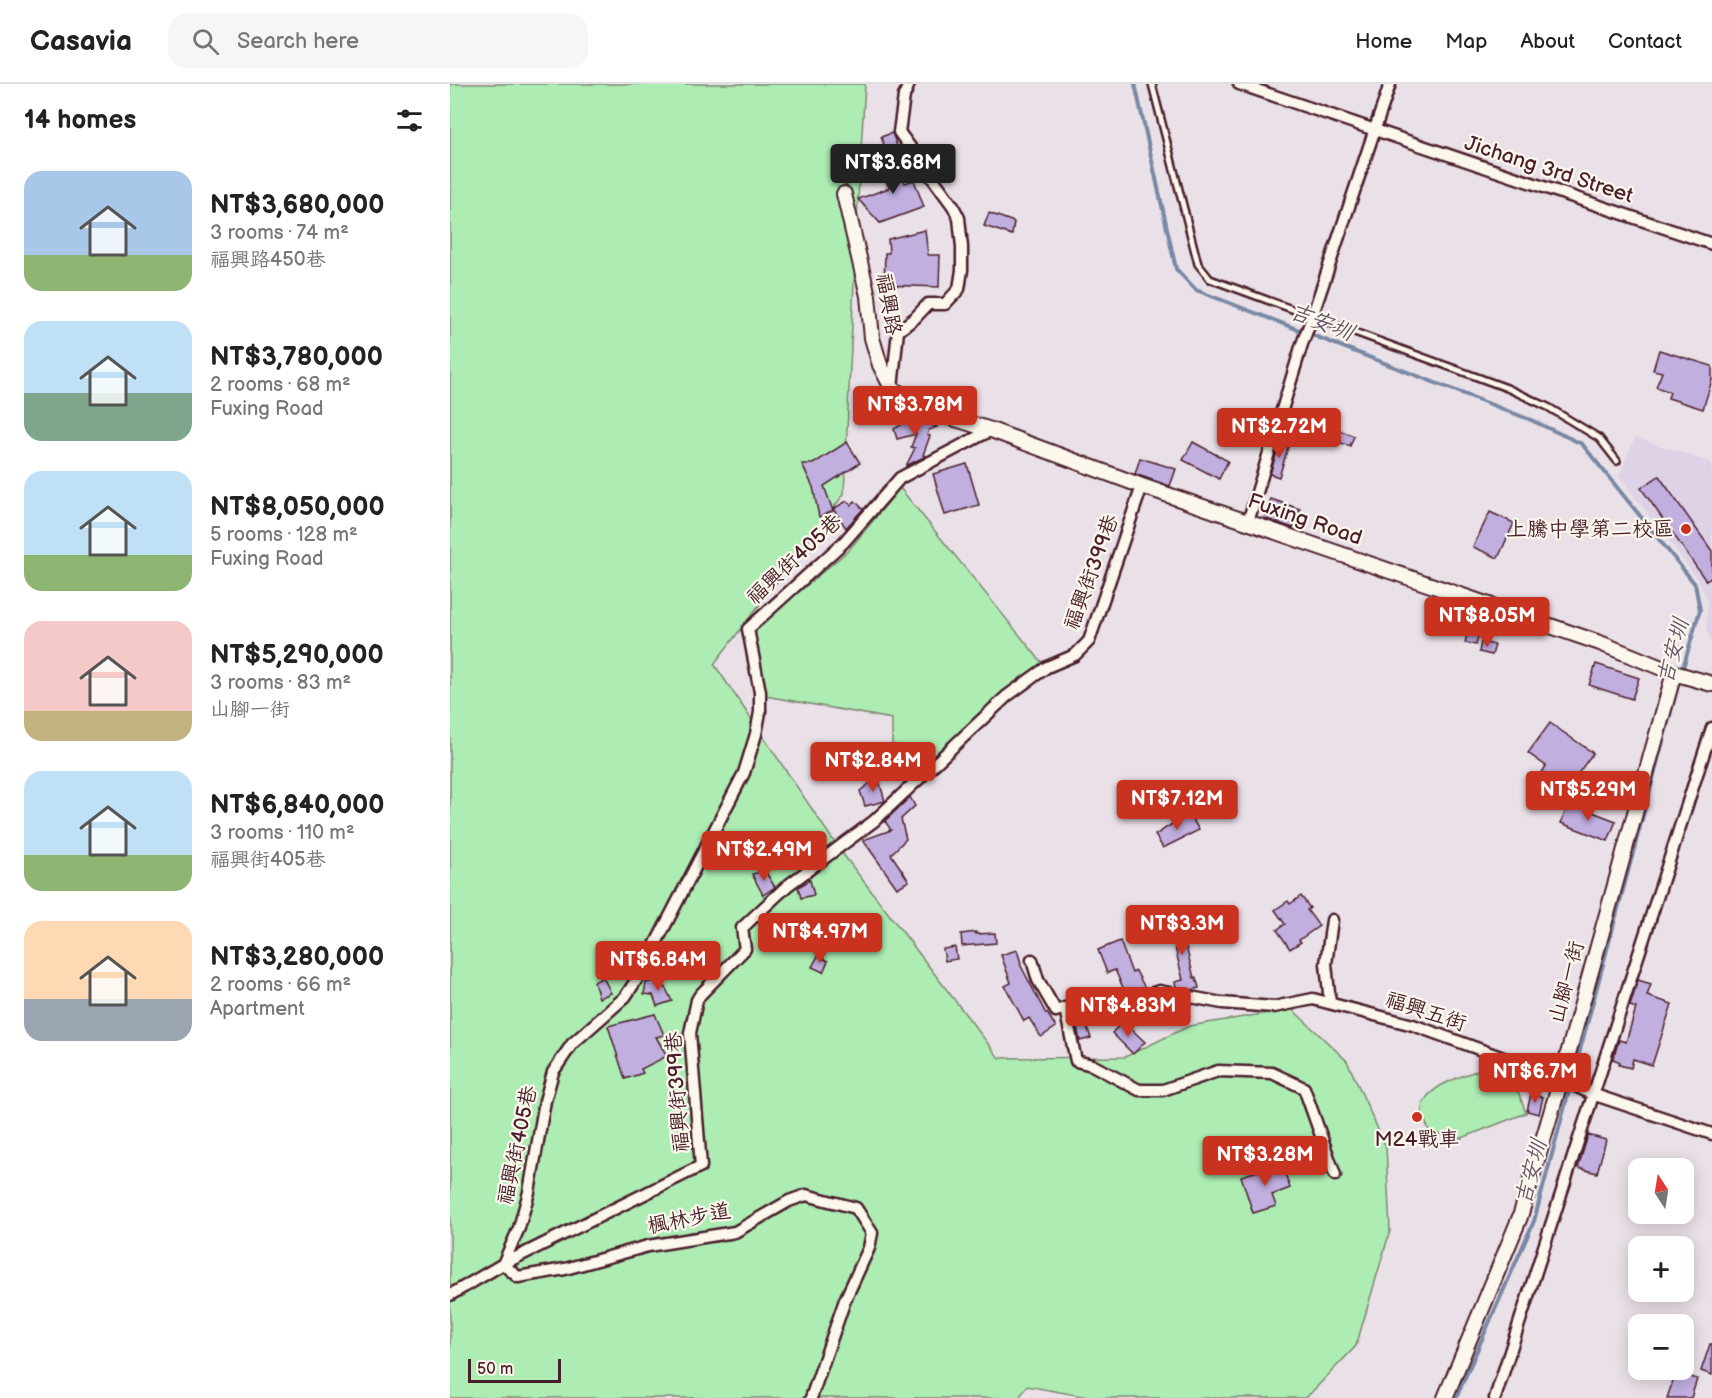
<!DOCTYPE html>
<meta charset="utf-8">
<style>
body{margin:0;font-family:"Balsamiq Sans","LXGW WenKai TC",sans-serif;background:#f6f6f6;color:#222;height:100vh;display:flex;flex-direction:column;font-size:22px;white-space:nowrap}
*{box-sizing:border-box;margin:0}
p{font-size:20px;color:#767676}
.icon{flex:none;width:33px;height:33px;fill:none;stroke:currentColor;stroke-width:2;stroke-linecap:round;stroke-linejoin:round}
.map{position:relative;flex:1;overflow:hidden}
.sheet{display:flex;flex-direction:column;background:#fff;width:450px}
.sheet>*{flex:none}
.needle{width:39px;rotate:348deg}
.controls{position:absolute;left:1178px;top:1074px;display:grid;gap:12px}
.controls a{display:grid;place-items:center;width:66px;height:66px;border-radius:12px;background:#fff;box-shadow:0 3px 15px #0003;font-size:30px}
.scale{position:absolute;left:18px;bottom:15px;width:93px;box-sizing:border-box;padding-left:6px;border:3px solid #4a1f2b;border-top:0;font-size:16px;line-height:21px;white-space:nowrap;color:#4a1f2b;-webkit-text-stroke:4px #fbf7ec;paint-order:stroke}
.price{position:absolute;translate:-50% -51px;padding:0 14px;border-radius:6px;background:#c8321e;color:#fff;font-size:20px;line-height:39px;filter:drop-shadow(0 2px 3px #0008)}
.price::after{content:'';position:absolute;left:50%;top:36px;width:18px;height:14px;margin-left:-9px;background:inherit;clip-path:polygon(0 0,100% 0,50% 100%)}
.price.current{background:#222;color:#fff}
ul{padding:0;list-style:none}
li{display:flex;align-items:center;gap:18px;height:150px;padding:0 24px}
li span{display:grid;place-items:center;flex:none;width:168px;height:120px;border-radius:18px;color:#555}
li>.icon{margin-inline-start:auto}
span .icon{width:72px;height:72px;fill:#fffc;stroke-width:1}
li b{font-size:26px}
h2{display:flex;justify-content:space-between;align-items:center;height:72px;padding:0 24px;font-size:26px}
header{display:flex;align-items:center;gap:36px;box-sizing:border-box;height:84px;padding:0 30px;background:#fff;border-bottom:2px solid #e0e0e0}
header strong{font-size:28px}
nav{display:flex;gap:33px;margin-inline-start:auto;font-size:21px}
.search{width:420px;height:54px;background:#f6f6f6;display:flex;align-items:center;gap:15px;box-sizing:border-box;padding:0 21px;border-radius:18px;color:#767676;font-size:22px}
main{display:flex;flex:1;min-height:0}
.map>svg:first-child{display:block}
.built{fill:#ded2e6}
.green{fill:#adedb4;stroke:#7c8670;stroke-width:1.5}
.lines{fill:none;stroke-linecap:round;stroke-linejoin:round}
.stream{stroke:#7888a5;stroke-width:4}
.building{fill:#c1afe0;stroke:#4a1f2b;stroke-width:1.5}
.lane-casing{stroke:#4a1f2b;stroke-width:10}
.street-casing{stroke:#4a1f2b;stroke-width:15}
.secondary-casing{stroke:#4a1f2b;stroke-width:18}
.lane{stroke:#fbf7ec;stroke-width:5}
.street{stroke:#fbf7ec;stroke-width:10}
.secondary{stroke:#fbf7ec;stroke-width:14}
.poi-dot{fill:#c8321e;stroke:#fbf7ec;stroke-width:2}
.labels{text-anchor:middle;stroke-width:4.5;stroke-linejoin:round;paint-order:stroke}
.street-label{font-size:21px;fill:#4a1f2b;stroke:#fbf7ec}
.poi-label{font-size:21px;fill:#4a1f2b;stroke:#fbf7ec;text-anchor:end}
.water-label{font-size:22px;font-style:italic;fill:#615468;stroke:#fbf7ec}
</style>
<header>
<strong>Casavia</strong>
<div class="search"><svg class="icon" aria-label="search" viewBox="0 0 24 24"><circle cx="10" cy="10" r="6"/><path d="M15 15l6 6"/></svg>Search here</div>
<nav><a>Home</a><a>Map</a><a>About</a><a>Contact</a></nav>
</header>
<main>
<section class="sheet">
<h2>14 homes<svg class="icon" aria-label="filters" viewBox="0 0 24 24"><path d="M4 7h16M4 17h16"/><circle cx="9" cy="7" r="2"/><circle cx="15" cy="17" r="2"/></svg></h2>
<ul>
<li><span style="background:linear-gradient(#a9c7e8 70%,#8fb573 0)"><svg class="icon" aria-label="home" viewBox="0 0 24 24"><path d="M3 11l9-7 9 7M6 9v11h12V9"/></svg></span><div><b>NT$3,680,000</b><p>3 rooms · 74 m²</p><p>福興路450巷</p></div></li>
<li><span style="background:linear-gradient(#bfe0f5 60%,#7fa58c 0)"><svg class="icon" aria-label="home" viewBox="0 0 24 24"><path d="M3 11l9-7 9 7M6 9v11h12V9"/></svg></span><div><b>NT$3,780,000</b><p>2 rooms · 68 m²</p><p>Fuxing Road</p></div></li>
<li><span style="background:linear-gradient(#bfe0f5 70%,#8fb573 0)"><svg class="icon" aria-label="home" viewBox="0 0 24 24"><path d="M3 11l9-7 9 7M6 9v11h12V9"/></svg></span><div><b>NT$8,050,000</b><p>5 rooms · 128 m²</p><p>Fuxing Road</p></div></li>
<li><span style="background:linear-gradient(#f6c9c9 75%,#c2b280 0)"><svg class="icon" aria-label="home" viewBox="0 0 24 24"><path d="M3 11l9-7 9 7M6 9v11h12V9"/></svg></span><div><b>NT$5,290,000</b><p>3 rooms · 83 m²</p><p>山腳一街</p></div></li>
<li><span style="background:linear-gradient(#bfe0f5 70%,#8fb573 0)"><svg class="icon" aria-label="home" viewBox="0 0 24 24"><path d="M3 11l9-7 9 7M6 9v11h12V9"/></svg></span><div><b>NT$6,840,000</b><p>3 rooms · 110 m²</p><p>福興街405巷</p></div></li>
<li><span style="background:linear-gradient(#ffd9b3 65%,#9aa5b1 0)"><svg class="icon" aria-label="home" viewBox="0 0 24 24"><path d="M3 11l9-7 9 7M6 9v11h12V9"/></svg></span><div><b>NT$3,280,000</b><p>2 rooms · 66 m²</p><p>Apartment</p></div></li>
</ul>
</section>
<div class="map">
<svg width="1262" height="1314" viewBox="0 0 1262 1314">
<rect width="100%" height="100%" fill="#eae1e8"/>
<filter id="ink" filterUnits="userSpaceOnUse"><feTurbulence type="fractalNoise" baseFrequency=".0167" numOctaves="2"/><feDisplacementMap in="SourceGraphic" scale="12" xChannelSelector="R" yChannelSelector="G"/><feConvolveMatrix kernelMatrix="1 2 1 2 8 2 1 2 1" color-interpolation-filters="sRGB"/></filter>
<g filter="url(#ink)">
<path class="built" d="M1185 353 1262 379V561L1256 546 1257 517 1249 497 1169 392Z"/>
<g class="green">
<path d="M0 0H415L408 115 394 410 264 580 389 765 549 974 675 973 739 942 842 925 897 977 936 1063 940 1147 906 1262 856 1314H643L577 1302 569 1314H0Z"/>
<path d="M450 404 593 580 540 622 480 675 442 660V635L316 612C313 595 299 556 308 542L399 466Z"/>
<path d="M1057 977 1076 1029 1012 1054H1000L979 1046C977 1041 973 1034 972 1028 969 999 1035 985 1057 977Z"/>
</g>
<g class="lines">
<g class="stream">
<path d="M685 0 726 185 746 206 1081 336 1132 360 1245 500 1250 526 1232 587"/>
<path d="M1006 1314 1084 1137 1230 594"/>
</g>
</g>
<g class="building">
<path d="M442 49 447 62 436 66 431 53Z"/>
<path d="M446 71 455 99 464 96 474 123 430 139 408 115 439 104 429 79Z"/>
<path d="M539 129 564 138 562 151 534 142Z"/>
<path d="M475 146 478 171H490L489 203 434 201 435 169H439L438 155Z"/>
<path d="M1209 266 1262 282V296L1253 325 1218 314 1220 308 1206 303 1212 288 1203 286Z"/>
<path d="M434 307 446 320 427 325Z"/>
<path d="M462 334 487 343 479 346 477 351 480 352 473 371 476 372 456 382 465 364 461 363 466 350 447 355 444 345Z"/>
<path d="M871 344 883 347 880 357 869 354Z"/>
<path d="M889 346 904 352 900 362 885 357Z"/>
<path d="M397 358 410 379 374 402 383 427 369 433 363 403 352 380H363Z"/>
<path d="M743 358 778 377 769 395 733 376Z"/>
<path d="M830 358 839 360 829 393 820 390Z"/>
<path d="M690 374 726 385 720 402 685 390Z"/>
<path d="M517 380 529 421 495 431 483 390Z"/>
<path d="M1209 392 1262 467V493L1256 497 1191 404Z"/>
<path d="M821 415 850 425 843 444 814 434Z"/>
<path d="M397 417 401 421 405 417 413 425 396 444 383 425Z"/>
<path d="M1040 428 1064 439 1048 474 1023 463Z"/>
<path d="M1020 537 1031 539 1026 561 1015 559Z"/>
<path d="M1031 558 1045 561 1042 571 1029 568Z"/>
<path d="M1146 580 1189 594 1182 615 1139 601Z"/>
<path d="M1100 639 1143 669 1111 713 1086 698 1096 682 1078 669Z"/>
<path d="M428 693 435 717 415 722 410 707Z"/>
<path d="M460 713 465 722 451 735 456 755 441 770 459 797 447 804 413 756 441 746 435 737Z"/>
<path d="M1119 719 1166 737 1158 757 1111 739Z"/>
<path d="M739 729 749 746 713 764 705 751Z"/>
<path d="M315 787 325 803 313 811 302 790Z"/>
<path d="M360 796 364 811 351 814 348 803Z"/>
<path d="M851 812 860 824 857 826 869 842 849 856 851 858 840 865 827 846 835 840 825 826 838 817 840 820Z"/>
<path d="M728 831 744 894 746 893 749 904 742 906 726 903 725 898 733 896 718 835Z"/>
<path d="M386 843 390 856 380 860 376 847Z"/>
<path d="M526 848V850L545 849 546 859 512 862 511 850Z"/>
<path d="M670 857 682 889 686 887 695 904 676 910 665 886 657 889 648 866Z"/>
<path d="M505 863 507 875 495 877 493 865Z"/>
<path d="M567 866 571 879 570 880 596 930 597 929 606 943 591 953 579 934 574 937 555 902 561 899 551 871Z"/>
<path d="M368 872 378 877 373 888 362 883Z"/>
<path d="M153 893 161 909 149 914 144 898Z"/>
<path d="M211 895 222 917 207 922 203 911 194 910 196 899Z"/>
<path d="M1188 896 1201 900 1197 912 1222 920 1202 981 1183 975 1181 984 1169 981 1170 978 1163 975 1169 956 1176 958 1186 924 1180 922Z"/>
<path d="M632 928 641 954 630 957 624 929Z"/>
<path d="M205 930 214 951 206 953 217 972 191 985 193 989 175 995 158 942Z"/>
<path d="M673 937 695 958 683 970 662 949Z"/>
<path d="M1081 1010 1093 1013 1089 1030 1077 1027Z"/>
<path d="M1138 1051 1156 1056 1147 1089 1128 1084Z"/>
<path d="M832 1080 840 1104 822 1111 826 1122 803 1129 791 1092Z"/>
<path d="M1260 1260H1262V1291L1251 1287Z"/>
<path d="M1226 1288 1247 1295 1241 1314H1217Z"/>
</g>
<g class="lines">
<defs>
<path id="lane" d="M702 0 748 180 760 195 1057 304 1098 323 1149 354 1167 377"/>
<g id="street">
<path d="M789 0 1262 160"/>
<path d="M442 304 448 247 465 234 478 220H495L509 205 512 186V163L509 134 503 122 449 48 454 12 459 0"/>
<path d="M798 438 852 260 860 239 940 0"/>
<path d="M582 876 588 896 606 927 624 921 676 918 709 907 772 919 824 923 863 915 963 941 1111 995 1142 1010 1262 1050"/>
<path d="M880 919 876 880 882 836"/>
<path d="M615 924 626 977 642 981 689 1006H713L768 987 822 989 854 1004 885 1091"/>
<path d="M0 1211 53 1180 69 1144 79 1108 95 1017 103 988 122 960 175 913 189 892 294 689 306 650 310 628V608L298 545 394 458 450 394 541 346"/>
<path d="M361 1314 395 1216 419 1164 422 1149 406 1124 356 1111 339 1117 285 1148 198 1162 115 1185 68 1193 53 1180 251 1082 240 949 247 916 250 911 295 865 292 844 337 802 424 737 557 612 597 583 625 571 639 557 692 402"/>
<path d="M1045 1314 1262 644"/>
</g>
<g id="secondary">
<path d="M394 110 418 212 422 254 430 281 442 304 467 323 541 346 692 402 1150 559 1224 589 1262 600"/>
<path d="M995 1314 1070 1133 1111 995 1224 589"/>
</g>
</defs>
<use href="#lane" class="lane-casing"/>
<use href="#street" class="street-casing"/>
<use href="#secondary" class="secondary-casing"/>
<use href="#lane" class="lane"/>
<use href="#street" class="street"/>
<use href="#secondary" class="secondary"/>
</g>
</g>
<g class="poi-dot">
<circle cx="1236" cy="445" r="6"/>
<circle cx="967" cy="1033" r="6"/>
</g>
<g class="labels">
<g class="street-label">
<text transform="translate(1099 85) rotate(18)" y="7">Jichang 3rd Street</text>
<text transform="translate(439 220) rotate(80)" y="7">福興路</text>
<text transform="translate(855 435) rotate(19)" y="7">Fuxing Road</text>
<text transform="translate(344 475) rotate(-43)" y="7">福興街405巷</text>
<text transform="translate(641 488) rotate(-70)" y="7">福興街399巷</text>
<text transform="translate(1116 898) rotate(-75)" y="7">山腳一街</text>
<text transform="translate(976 927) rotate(18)" y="7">福興五街</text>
<text transform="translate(227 1008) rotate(-94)" y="7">福興街399巷</text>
<text transform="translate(67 1061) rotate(-78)" y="7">福興街405巷</text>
<text transform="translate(239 1134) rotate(-11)" y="7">楓林步道</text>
</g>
<g class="poi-label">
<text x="1224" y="452">上騰中學第二校區</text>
<text x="967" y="1062" text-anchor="middle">M24戰車</text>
</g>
<g class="water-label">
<text transform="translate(872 237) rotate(21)" y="8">吉安圳</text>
<text transform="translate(1222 567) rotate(-75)" y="8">吉安圳</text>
<text transform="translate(1080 1088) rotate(-75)" y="8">吉安圳</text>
</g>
</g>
</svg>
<div class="controls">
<a><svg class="needle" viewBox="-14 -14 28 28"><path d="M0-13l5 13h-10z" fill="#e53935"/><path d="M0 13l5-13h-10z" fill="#767676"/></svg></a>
<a>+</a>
<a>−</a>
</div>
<div class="scale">50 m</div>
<b class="price current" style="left:443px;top:111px">NT$3.68M</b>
<b class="price" style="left:465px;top:353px">NT$3.78M</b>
<b class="price" style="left:829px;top:375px">NT$2.72M</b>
<b class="price" style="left:1037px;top:564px">NT$8.05M</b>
<b class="price" style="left:423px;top:709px">NT$2.84M</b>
<b class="price" style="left:1138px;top:738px">NT$5.29M</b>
<b class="price" style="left:727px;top:747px">NT$7.12M</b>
<b class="price" style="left:314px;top:798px">NT$2.49M</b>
<b class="price" style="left:732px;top:872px">NT$3.3M</b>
<b class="price" style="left:370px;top:880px">NT$4.97M</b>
<b class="price" style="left:208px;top:908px">NT$6.84M</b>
<b class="price" style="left:678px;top:954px">NT$4.83M</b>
<b class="price" style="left:1085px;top:1020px">NT$6.7M</b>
<b class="price" style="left:815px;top:1103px">NT$3.28M</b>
</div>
</main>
